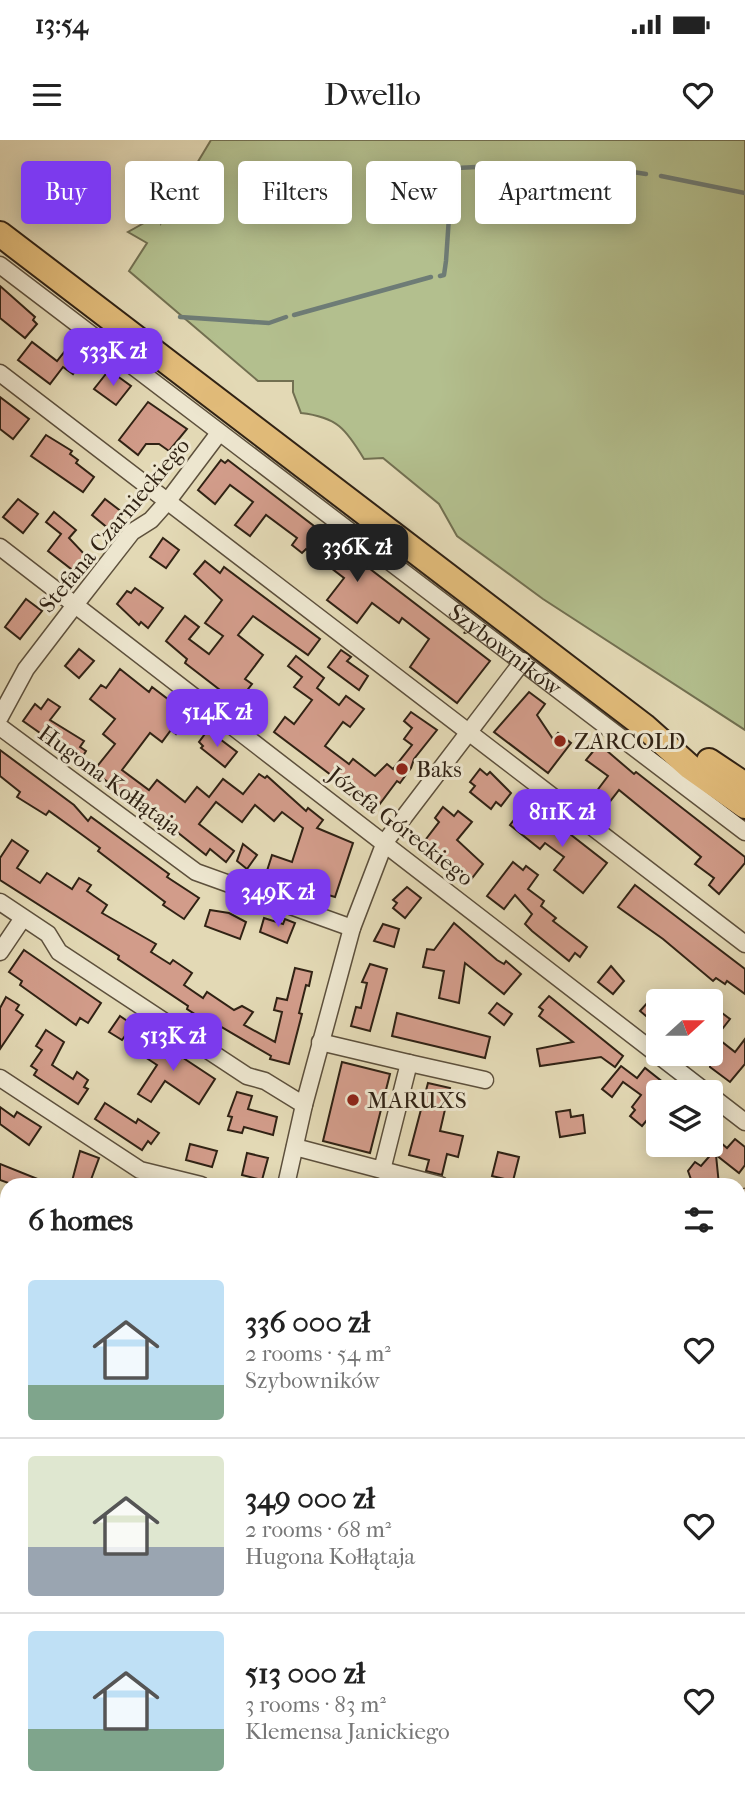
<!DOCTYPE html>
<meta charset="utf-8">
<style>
body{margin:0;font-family:"IM FELL French Canon",serif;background:#f2f2f2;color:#222;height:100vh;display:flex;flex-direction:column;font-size:26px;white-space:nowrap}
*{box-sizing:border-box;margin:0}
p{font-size:23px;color:#767676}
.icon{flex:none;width:38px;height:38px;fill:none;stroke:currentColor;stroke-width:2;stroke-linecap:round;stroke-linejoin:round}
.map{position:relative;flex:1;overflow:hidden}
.drawer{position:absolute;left:0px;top:1038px;width:746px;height:625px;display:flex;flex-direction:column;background:#fff;border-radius:21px 21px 0 0;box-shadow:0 4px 18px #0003}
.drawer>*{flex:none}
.banner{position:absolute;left:21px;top:21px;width:704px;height:63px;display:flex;gap:14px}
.needle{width:46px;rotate:69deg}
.controls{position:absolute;left:646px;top:849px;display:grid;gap:14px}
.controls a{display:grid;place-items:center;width:77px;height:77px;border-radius:7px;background:#fff;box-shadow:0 4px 18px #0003;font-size:35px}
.price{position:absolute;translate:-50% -60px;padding:0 16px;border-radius:14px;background:#7c3aed;color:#fff;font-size:23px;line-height:46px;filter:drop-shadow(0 2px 4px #0008)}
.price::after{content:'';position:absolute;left:50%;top:42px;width:21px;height:16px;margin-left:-10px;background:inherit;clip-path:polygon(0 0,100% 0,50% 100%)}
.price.active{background:#222;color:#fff}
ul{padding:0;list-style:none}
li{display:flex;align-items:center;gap:21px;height:175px;padding:0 28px}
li+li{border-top:2px solid #e0e0e0}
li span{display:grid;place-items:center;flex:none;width:196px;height:140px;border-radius:7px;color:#555}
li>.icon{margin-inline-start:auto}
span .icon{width:84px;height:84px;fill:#fffc;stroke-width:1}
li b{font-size:30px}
h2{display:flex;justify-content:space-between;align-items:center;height:84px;padding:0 28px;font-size:30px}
.chip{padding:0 24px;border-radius:7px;background:#fff;box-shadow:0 4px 18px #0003;font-size:24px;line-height:63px}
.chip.active{background:#7c3aed;color:#fff}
.status{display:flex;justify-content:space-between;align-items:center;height:49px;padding:0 35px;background:#fff;direction:ltr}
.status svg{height:19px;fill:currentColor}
header{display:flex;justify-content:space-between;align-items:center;height:91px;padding:0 28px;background:#fff;font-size:32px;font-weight:600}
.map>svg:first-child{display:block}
.green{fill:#b3bf8e;stroke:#727051;stroke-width:2}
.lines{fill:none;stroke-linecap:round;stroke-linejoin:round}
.stream{stroke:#6e7c76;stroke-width:4.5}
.building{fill:#d29c8a;stroke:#302214;stroke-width:2}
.minor-casing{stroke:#5d503c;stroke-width:19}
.primary-casing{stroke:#302214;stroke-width:28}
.minor{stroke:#ede6cf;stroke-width:16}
.primary{stroke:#e2bc7a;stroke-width:24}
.rail-casing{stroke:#302214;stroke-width:7}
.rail{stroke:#ede6cf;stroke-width:4.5;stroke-dasharray:13;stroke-linecap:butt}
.poi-dot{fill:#8f2418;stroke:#ede6cf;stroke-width:2.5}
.labels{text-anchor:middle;stroke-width:6;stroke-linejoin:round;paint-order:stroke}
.street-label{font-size:23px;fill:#302214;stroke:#ede6cf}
.poi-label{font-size:23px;fill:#302214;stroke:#ede6cf;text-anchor:start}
</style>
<div class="status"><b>13:54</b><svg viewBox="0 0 49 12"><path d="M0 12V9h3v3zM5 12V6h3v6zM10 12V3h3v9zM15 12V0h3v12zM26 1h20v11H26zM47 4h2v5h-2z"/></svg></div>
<header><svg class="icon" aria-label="menu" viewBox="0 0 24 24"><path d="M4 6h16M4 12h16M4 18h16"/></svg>Dwello<svg class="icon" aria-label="heart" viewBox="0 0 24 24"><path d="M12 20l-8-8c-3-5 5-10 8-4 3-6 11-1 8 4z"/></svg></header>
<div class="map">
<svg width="745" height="1661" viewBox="0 0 745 1661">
<rect width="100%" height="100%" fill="#e3d9b5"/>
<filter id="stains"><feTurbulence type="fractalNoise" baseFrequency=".00286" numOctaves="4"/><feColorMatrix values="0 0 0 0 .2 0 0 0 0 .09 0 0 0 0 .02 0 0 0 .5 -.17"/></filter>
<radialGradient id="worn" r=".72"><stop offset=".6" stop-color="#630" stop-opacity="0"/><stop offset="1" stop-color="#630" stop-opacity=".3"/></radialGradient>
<g class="green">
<path d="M211 0H745V590L543 459 457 396 439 364 383 318 364 319C346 289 337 277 301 273L293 252V241H258L129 131 147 103 128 92 160 74 161 83Z"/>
<path d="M0 1244 7 1246V1656H738L739 1405H745V1661H0Z"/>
</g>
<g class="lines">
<g class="stream">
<path d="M527 25H587L646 34"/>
<path d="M661 36 745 53"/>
<path d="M440 136 444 135 446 121 452 33 457 28 517 25"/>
<path d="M294 175 431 137"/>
<path d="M180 177 269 183 286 177"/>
</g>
</g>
<g class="building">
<path d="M0 146 35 177 33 180 37 184 25 198 0 178Z"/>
<path d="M73 201 88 213 73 234 63 227 50 244 18 220 32 202 57 221Z"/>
<path d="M109 230 131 246 116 265 94 249Z"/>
<path d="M0 257 29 279 13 299 0 289Z"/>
<path d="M148 262 187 289 169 311 159 304H146L138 315 119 300Z"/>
<path d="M46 295 72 311 70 314 78 320 76 323 94 337 83 352 31 316Z"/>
<path d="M221 320 225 323 228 320 490 521 457 563 410 527 429 499 402 478 399 483 372 463 357 483 327 460 344 438 306 409 302 413 292 405 297 398 266 375 250 396 235 385 253 362 230 345 215 364 198 350Z"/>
<path d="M18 359 38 374 23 393 3 377Z"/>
<path d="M105 359 122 372 109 389 92 375Z"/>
<path d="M54 372 76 390 69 398 87 417 75 432 48 411 61 394 46 382Z"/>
<path d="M163 398 179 410 166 428 150 417Z"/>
<path d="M205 421 220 433 224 427 320 499 308 515 253 476 238 495 263 515 245 539 252 544 237 563 185 523 187 519 166 501 185 476 199 487 189 499 209 514 223 496 205 483 222 460 194 434Z"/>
<path d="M135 448 163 468 148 488 141 482 139 485 117 464 127 451 131 453Z"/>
<path d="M26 459 42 471 20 499 5 487Z"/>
<path d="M79 509 94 521 79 538 65 526Z"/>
<path d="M341 510 351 517 347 521 368 536 359 550 328 527Z"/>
<path d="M296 516 324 538 317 548 339 565 346 556 364 569 350 587 343 582 325 606 349 624 353 619 375 636 387 624 393 629 412 605 404 599 412 588 404 581 411 572 437 590 414 619 411 628 400 643 397 641 376 669 274 592 285 577 294 584 312 560 294 547 302 537 288 526Z"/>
<path d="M120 529 149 552 152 547 190 576 176 594 171 590 162 602 150 593 122 630 149 650 157 640 185 662 197 647 209 657 223 639 243 654 259 634 265 638 267 636 306 671 308 668 323 680 317 688 353 703 335 757 318 752 317 755 265 737 272 715 292 722 303 688 282 672 274 681 255 665 242 682 216 662 199 684 234 711 226 722 210 709 206 715 142 664 102 638 104 636 95 629 115 604 103 594 115 579 90 559 101 545 106 548Z"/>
<path d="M529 552 545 564 537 575 553 599 558 593 571 603 548 633 494 592Z"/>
<path d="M48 559 60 567 50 580 84 601 80 607 86 611 80 621 23 581 35 564 41 569Z"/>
<path d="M208 590 237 612 225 627 201 608 203 606 199 602Z"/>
<path d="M599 604 634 634 636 632 745 717V723L719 754 709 745 714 738 695 724 701 717 619 650 601 673 592 666 597 659 593 656 608 636 586 620Z"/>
<path d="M0 610 74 665 88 681 91 677 169 734 167 737 199 758 184 779 163 765 165 762 98 711 100 708 81 694 49 671 46 675 17 657 20 652 0 636Z"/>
<path d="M480 629 487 635 490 632 511 653 501 666 496 662 491 669 470 652 475 646 470 642Z"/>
<path d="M534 666 607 723 583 753 554 730 564 717 545 703 540 709 510 685 517 676 523 681Z"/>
<path d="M443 667 454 676 458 671 472 682 457 700 483 724 469 742 454 730 456 727 423 703 439 682 435 678Z"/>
<path d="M12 700 28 711 17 728 40 743 47 733 72 749 79 738 91 745 87 751 107 765 102 773 156 804 151 812 170 824 173 820 192 833 184 845 203 858 207 852 234 870 242 866 253 872 244 885 275 902 282 872 274 870 277 858 287 860 295 828 312 832 309 846 306 845 299 873 302 874 289 924 270 919 271 916 206 878 204 880 187 869 188 866 118 819 119 816 0 740V718Z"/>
<path d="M243 704 257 715 247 729 237 721Z"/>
<path d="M513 722 523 730 526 726 538 735 528 749 544 761 541 766 556 778 553 781 587 807 580 817 575 813 569 821 532 791 525 784 532 774 515 755 504 769 487 756Z"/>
<path d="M635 745 745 829V854L727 841 725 844 716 838 713 841 663 799 618 767Z"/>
<path d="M407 747 421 758 405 778 393 768 397 763 393 760Z"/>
<path d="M210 770 229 773 246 782 240 799 205 786Z"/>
<path d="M264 778 283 784 285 779 295 783 287 803 260 792Z"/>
<path d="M454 783 497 820 504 824 506 821 521 834 504 854 465 823 459 863 439 858 444 831 423 827 427 809 434 810Z"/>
<path d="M383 784 399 789 394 807 374 801Z"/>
<path d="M24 810 101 863 88 883 80 878 76 885 20 845 22 841 9 832Z"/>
<path d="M370 824 387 829 370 891 351 886 356 867 361 868 367 843 362 842Z"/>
<path d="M611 826 624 841 613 854 598 842Z"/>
<path d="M658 855V886L640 871 648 862 652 865Z"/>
<path d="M549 856 623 916 615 927 601 917 540 926 537 909 573 902 539 876 543 870 539 867Z"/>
<path d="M6 857 19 865 16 870 23 875 0 909V868Z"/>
<path d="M497 863 512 874 504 885 489 873Z"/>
<path d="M710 864 730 879 716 897 735 912 745 899V924L730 942 710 927Z"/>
<path d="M397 873 490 897 485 918 392 896Z"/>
<path d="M120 876 133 885 122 900 109 892Z"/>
<path d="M46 890 64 902 52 925 73 939 77 932 88 940 84 947 88 949 78 964 34 935 37 930 31 926 42 910 36 906Z"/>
<path d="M150 896 215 939 199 964 165 941 151 962 138 954 157 925 139 913Z"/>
<path d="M342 922 390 934 370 1013 323 1001Z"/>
<path d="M621 926 637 938 645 928 664 943 651 961 658 967 642 986 630 976 635 970 632 967 641 955 623 942 612 957 602 949Z"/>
<path d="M428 943 450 948 440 991 463 996 458 1017 447 1014 442 1035 426 1031 429 1020 409 1015Z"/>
<path d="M237 952 252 956 248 969 277 977 273 995 244 987 242 993 228 990 232 977 228 976Z"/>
<path d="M105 963 136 983 138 979 159 993 151 1004 148 1001 142 1010 95 979Z"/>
<path d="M0 967 14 977 17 972 41 987 29 1005 0 984Z"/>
<path d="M570 970 571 977 583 975 585 993 560 997 556 972Z"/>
<path d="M735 999 745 1007V1025L739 1033 716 1015 719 1045H693L688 1031 695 1022 701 1026 721 1003 727 1008Z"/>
<path d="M190 1004 217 1011 212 1027 186 1020Z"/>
<path d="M80 1011 99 1018 89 1045H71Z"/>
<path d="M498 1012 519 1017 513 1041 492 1036Z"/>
<path d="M247 1013 268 1018 262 1040 242 1035Z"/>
<path d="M0 1024 50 1044V1045H14L0 1040Z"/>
</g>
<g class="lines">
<defs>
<g id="minor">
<path id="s1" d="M0 125 745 692"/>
<path d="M0 233 745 804"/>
<path d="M0 407 706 952"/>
<path d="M0 577 26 529 75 465 132 392 151 380 167 362 219 293"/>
<path d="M0 587 196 732 352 788"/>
<path d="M0 762 48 794 59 812 247 936 265 941 304 965"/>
<path d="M0 812 23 778"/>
<path d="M409 923 485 940"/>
<path d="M0 938 140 1030 201 1045"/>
<path d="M710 955 745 982"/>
<path d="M295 1007 382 1030 409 923 320 902"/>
<path d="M382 1030 440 1045"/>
<path d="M286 1045 304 965 352 788 385 702 523 521"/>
<path d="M738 1064 745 1057"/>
<path d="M0 1075 7 1078"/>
<path d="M738 1164 745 1165"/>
<path d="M738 1258H745"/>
<path d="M0 1520 7 1487"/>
<path d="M738 1655 740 1661"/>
<path d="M681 1656 690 1661"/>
</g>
<g id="primary">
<path d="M0 94 644 586 690 627 745 666"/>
<path d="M709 621 745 645"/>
</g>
</defs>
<use href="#minor" class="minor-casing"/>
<use href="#primary" class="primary-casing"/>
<use href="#minor" class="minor"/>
<use href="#primary" class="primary"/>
<defs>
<g id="rail">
<path d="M0 1232 7 1234"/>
<path d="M738 1388 745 1389"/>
</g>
</defs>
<use href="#rail" class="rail-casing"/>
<use href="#rail" class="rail"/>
</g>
<g class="poi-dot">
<circle cx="560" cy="601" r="7"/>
<circle cx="402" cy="629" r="7"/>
<circle cx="353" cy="960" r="7"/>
</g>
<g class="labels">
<g class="street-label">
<text transform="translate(114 385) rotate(-50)" y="8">Stefana Czarnieckiego</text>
<text dy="8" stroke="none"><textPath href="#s1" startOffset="635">Szybowników</textPath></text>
<text transform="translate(110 640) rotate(36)" y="8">Hugona Kołłątaja</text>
<text transform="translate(401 686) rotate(38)" y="8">Józefa Góreckiego</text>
</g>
<g class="poi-label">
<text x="574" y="609">ZARCOLD</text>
<text x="416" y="637">Baks</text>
<text x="367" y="968">MARUXS</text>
</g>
</g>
<rect width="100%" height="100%" filter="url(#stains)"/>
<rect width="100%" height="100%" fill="url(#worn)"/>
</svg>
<div class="controls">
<a><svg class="needle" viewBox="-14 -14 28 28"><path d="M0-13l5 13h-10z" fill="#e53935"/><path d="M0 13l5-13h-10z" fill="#767676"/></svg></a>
<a><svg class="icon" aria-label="layers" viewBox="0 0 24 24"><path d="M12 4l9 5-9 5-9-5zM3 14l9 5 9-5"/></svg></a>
</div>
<b class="price" style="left:113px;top:248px">533K zł</b>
<b class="price active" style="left:357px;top:444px">336K zł</b>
<b class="price" style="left:217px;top:609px">514K zł</b>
<b class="price" style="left:562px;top:709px">811K zł</b>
<b class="price" style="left:278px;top:789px">349K zł</b>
<b class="price" style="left:173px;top:933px">513K zł</b>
<div class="banner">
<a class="chip active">Buy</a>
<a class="chip">Rent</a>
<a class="chip">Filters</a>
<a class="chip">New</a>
<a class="chip">Apartment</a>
</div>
<section class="drawer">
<h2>6 homes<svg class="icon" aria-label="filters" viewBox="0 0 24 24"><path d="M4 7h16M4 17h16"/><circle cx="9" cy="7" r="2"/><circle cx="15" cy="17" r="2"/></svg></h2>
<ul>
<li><span style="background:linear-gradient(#bfe0f5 75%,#7fa58c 0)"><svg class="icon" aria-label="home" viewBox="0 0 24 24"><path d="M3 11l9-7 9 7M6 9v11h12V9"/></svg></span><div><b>336 000 zł</b><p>2 rooms · 54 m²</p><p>Szybowników</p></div><svg class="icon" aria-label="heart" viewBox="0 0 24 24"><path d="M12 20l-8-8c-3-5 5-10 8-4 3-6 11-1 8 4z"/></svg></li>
<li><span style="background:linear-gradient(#dfe7d0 65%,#9aa5b1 0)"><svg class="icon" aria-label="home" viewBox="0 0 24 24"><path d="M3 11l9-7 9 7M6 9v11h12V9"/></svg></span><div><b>349 000 zł</b><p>2 rooms · 68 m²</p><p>Hugona Kołłątaja</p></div><svg class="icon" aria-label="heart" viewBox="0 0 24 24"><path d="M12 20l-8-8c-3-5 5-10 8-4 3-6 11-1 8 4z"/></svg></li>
<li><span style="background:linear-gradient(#bfe0f5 70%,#7fa58c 0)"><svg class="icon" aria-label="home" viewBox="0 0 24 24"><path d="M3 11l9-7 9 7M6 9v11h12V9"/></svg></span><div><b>513 000 zł</b><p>3 rooms · 83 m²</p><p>Klemensa Janickiego</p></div><svg class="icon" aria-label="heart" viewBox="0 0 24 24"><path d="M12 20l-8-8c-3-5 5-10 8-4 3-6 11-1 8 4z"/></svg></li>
</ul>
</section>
</div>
